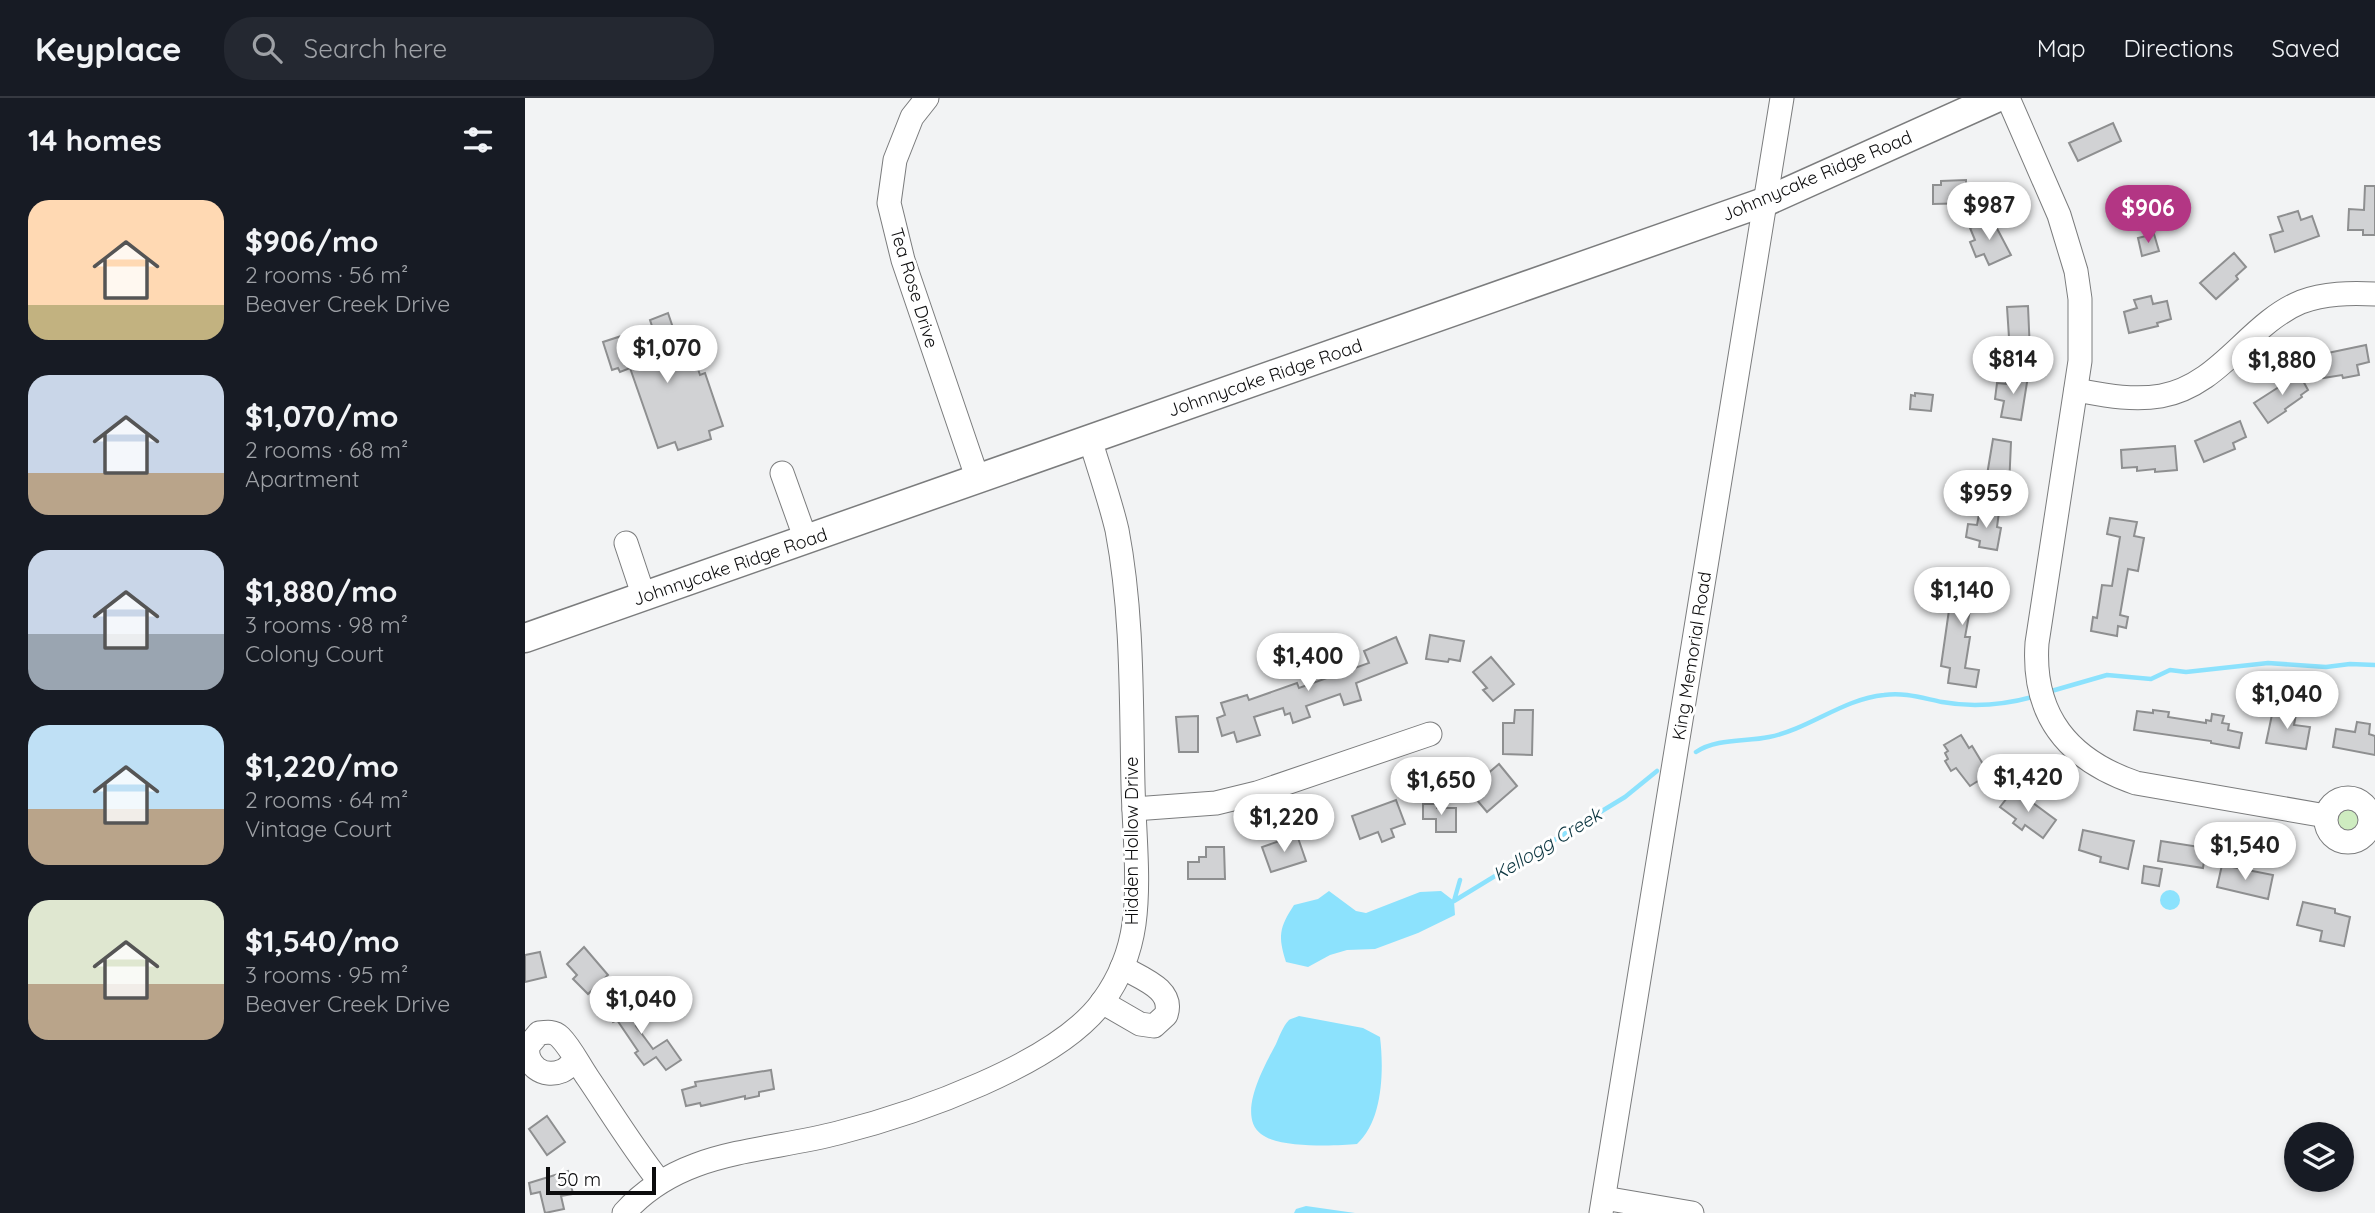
<!DOCTYPE html>
<meta charset="utf-8">
<style>
body{margin:0;font-family:Quicksand,sans-serif;background:#242831;color:#f1f3f6;height:100vh;display:flex;flex-direction:column;font-size:26px;white-space:nowrap}
*{box-sizing:border-box;margin:0}
p{font-size:23px;color:#9ea1a6}
.icon{flex:none;width:38px;height:38px;fill:none;stroke:currentColor;stroke-width:2;stroke-linecap:round;stroke-linejoin:round}
.map{position:relative;flex:1;overflow:hidden}
.details{display:flex;flex-direction:column;background:#171b24;width:525px}
.details>*{flex:none}
.controls{position:absolute;left:1759px;top:1024px;display:grid;gap:14px}
.controls a{display:grid;place-items:center;width:70px;height:70px;border-radius:50%;background:#171b24;box-shadow:0 4px 10px #0003;font-size:35px}
.scale{position:absolute;left:21px;bottom:18px;width:110px;box-sizing:border-box;padding-left:7px;border:4px solid #0c0c0d;border-top:0;font-size:19px;line-height:24px;white-space:nowrap;color:#0c0c0d;-webkit-text-stroke:5px #fff;paint-order:stroke}
.price{position:absolute;translate:-50% -60px;padding:0 16px;border-radius:24px;background:#fff;color:#222;font-size:23px;line-height:46px;filter:drop-shadow(0 2px 4px #0008)}
.price::after{content:'';position:absolute;left:50%;top:42px;width:21px;height:16px;margin-left:-10px;background:inherit;clip-path:polygon(0 0,100% 0,50% 100%)}
.price.active{background:#b33684;color:#fff}
ul{padding:0;list-style:none}
li{display:flex;align-items:center;gap:21px;height:175px;padding:0 28px}
li span{display:grid;place-items:center;flex:none;width:196px;height:140px;border-radius:21px;color:#555}
li>.icon{margin-inline-start:auto}
span .icon{width:84px;height:84px;fill:#fffc;stroke-width:1}
li b{font-size:30px}
h2{display:flex;justify-content:space-between;align-items:center;height:84px;padding:0 28px;font-size:30px}
header{display:flex;align-items:center;gap:42px;box-sizing:border-box;height:98px;padding:0 35px;background:#171b24;border-bottom:2px solid #363941}
header strong{font-size:33px}
nav{display:flex;gap:38px;margin-inline-start:auto;font-size:24px}
.search{width:490px;height:63px;background:#242831;display:flex;align-items:center;gap:18px;box-sizing:border-box;padding:0 24px;border-radius:28px;color:#9ea1a6;font-size:26px}
main{display:flex;flex:1;min-height:0}
.map>svg:first-child{display:block}
.green{fill:#ceecc0}
.water{fill:#8ce2fd}
.lines{fill:none;stroke-linecap:round;stroke-linejoin:round}
.stream{stroke:#8ce2fd;stroke-width:4.5}
.building{fill:#d1d2d4;stroke:#8e8f90;stroke-width:2}
.minor-casing{stroke:#7b7c7d;stroke-width:25}
.major-casing{stroke:#7b7c7d;stroke-width:31}
.minor{stroke:#fff;stroke-width:23}
.major{stroke:#fff;stroke-width:28}
.labels{text-anchor:middle;stroke-width:6;stroke-linejoin:round;paint-order:stroke}
.street-label{font-size:18px;fill:#0c0c0d;stroke:#fff}
.water-label{font-size:19px;font-style:italic;fill:#0a343f;stroke:#fff}
</style>
<header>
<strong>Keyplace</strong>
<div class="search"><svg class="icon" aria-label="search" viewBox="0 0 24 24"><circle cx="10" cy="10" r="6"/><path d="M15 15l6 6"/></svg>Search here</div>
<nav><a>Map</a><a>Directions</a><a>Saved</a></nav>
</header>
<main>
<section class="details">
<h2>14 homes<svg class="icon" aria-label="filters" viewBox="0 0 24 24"><path d="M4 7h16M4 17h16"/><circle cx="9" cy="7" r="2"/><circle cx="15" cy="17" r="2"/></svg></h2>
<ul>
<li><span style="background:linear-gradient(#ffd9b3 75%,#c2b280 0)"><svg class="icon" aria-label="home" viewBox="0 0 24 24"><path d="M3 11l9-7 9 7M6 9v11h12V9"/></svg></span><div><b>$906/mo</b><p>2 rooms · 56 m²</p><p>Beaver Creek Drive</p></div></li>
<li><span style="background:linear-gradient(#c9d6e8 70%,#b9a48a 0)"><svg class="icon" aria-label="home" viewBox="0 0 24 24"><path d="M3 11l9-7 9 7M6 9v11h12V9"/></svg></span><div><b>$1,070/mo</b><p>2 rooms · 68 m²</p><p>Apartment</p></div></li>
<li><span style="background:linear-gradient(#c9d6e8 60%,#9aa5b1 0)"><svg class="icon" aria-label="home" viewBox="0 0 24 24"><path d="M3 11l9-7 9 7M6 9v11h12V9"/></svg></span><div><b>$1,880/mo</b><p>3 rooms · 98 m²</p><p>Colony Court</p></div></li>
<li><span style="background:linear-gradient(#bfe0f5 60%,#b9a48a 0)"><svg class="icon" aria-label="home" viewBox="0 0 24 24"><path d="M3 11l9-7 9 7M6 9v11h12V9"/></svg></span><div><b>$1,220/mo</b><p>2 rooms · 64 m²</p><p>Vintage Court</p></div></li>
<li><span style="background:linear-gradient(#dfe7d0 60%,#b9a48a 0)"><svg class="icon" aria-label="home" viewBox="0 0 24 24"><path d="M3 11l9-7 9 7M6 9v11h12V9"/></svg></span><div><b>$1,540/mo</b><p>3 rooms · 95 m²</p><p>Beaver Creek Drive</p></div></li>
</ul>
</section>
<div class="map">
<svg width="1850" height="1115" viewBox="0 0 1850 1115">
<rect width="100%" height="100%" fill="#f2f3f4"/>
<circle class="green" cx="1822" cy="722" r="14"/>
<g class="water">
<circle cx="1645" cy="802" r="10"/>
<path d="M804 793 831 813 841 815 895 794 916 793 929 803 930 817 893 835 850 851 822 852 805 857 783 869 761 864C753 838 754 830 769 807L793 801Z"/>
<path d="M774 918 838 930 855 939C859 972 858 1023 832 1046 810 1048 753 1050 736 1036 711 1017 740 967 751 946 754 939 758 928 764 922 766 921 771 919 774 918Z"/>
<path d="M781 1108 830 1115H769L771 1111Z"/>
</g>
<g class="lines">
<g class="stream">
<path d="M1523 594 1582 577 1626 581 1645 572 1661 574 1743 565 1801 569 1825 566 1850 567"/>
<path d="M1171 654C1192 640 1221 644 1244 639 1284 631 1318 601 1359 597 1379 594 1397 600 1417 604 1450 610 1479 607 1511 598"/>
<path d="M935 782 929 803 1100 699 1132 673"/>
</g>
</g>
<g class="building">
<path d="M1588 25 1596 43 1553 63 1544 45Z"/>
<path d="M1441 82V86H1448V105L1408 106V87H1416V83Z"/>
<path d="M1840 88H1850V137H1838V132H1823L1824 111 1839 112Z"/>
<path d="M1773 113 1776 122 1787 118 1794 138 1750 154 1745 137 1758 133 1753 119Z"/>
<path d="M1467 121 1486 157 1464 167 1459 156 1451 159 1445 144 1450 142 1445 130Z"/>
<path d="M1629 136 1634 153 1617 158 1613 140Z"/>
<path d="M1709 155 1721 169 1711 178 1713 181 1691 201 1675 185Z"/>
<path d="M1626 198 1628 206 1642 203 1646 221 1632 225 1633 228 1604 235 1599 214 1612 210 1609 202Z"/>
<path d="M1503 208 1505 254 1485 255 1482 209Z"/>
<path d="M143 215 161 268 171 265 175 277 180 275 198 328 184 333 186 341 153 352 150 344 133 350 105 270 95 274 93 270 87 272 78 244 127 228 125 222Z"/>
<path d="M1841 247 1844 264 1832 267 1834 277 1818 280 1817 277 1798 280 1793 257Z"/>
<path d="M1771 270 1783 292 1776 297 1777 299 1760 311 1761 313 1743 325 1729 305 1760 285 1757 280Z"/>
<path d="M1483 274 1503 278 1496 322 1476 319 1479 303 1470 301 1472 285 1481 286Z"/>
<path d="M1390 295 1408 297 1406 313 1385 311 1386 297 1390 298Z"/>
<path d="M1715 323 1721 339 1708 345 1710 351 1679 364 1670 343Z"/>
<path d="M1468 341 1486 344 1484 389 1468 386 1469 378 1462 377Z"/>
<path d="M1650 348 1652 372 1630 374V371L1612 373V369L1597 370 1596 352Z"/>
<path d="M1455 411 1474 414 1472 429 1476 430 1472 452 1454 449 1455 443 1441 439 1443 426 1452 427Z"/>
<path d="M1585 420 1612 424 1609 438 1619 440 1613 473 1603 471 1595 517 1603 519 1601 530 1593 528 1592 538 1566 533 1568 519 1572 520 1577 487 1587 488 1595 439 1582 436Z"/>
<path d="M1443 471 1467 475 1465 493 1449 490 1440 539H1445L1440 570 1454 572 1451 589 1423 585 1425 570 1416 568 1429 477 1442 480Z"/>
<path d="M905 537 939 543 935 563 924 561 923 564 901 561Z"/>
<path d="M871 539 882 565 831 585 836 602 819 607 815 596 781 608 785 619 768 625 765 615 760 617 758 610 729 619 735 637 712 644 709 634 697 638 692 620 700 617 696 605 722 597 724 602 772 585 774 590 844 565 839 553Z"/>
<path d="M966 559 989 586 968 603 958 592 962 590 948 574Z"/>
<path d="M990 612H1008L1007 657 978 656V625H989Z"/>
<path d="M1628 612 1644 614 1643 619 1681 625V622L1686 623 1687 616 1699 618 1697 625 1704 626 1703 632 1717 635 1714 650 1686 645V643L1609 632 1612 613 1628 615Z"/>
<path d="M1748 612 1771 616 1769 627 1785 629 1781 651 1741 645Z"/>
<path d="M673 618V654H654L651 619Z"/>
<path d="M1832 624 1845 626 1844 636 1850 638V657L1808 649 1811 631 1830 634Z"/>
<path d="M1436 637 1444 650 1447 648 1464 676 1445 688 1431 670 1426 673 1420 663 1423 661 1420 655 1423 653 1419 647Z"/>
<path d="M974 666 992 688 962 714 946 695 964 680 961 677Z"/>
<path d="M1489 691 1531 722 1518 740 1500 727 1497 732 1488 725 1491 721 1475 709Z"/>
<path d="M871 702 880 726 866 731 869 739 857 744 853 734 835 741 827 718Z"/>
<path d="M898 706H912V710H931V734H911V721H898Z"/>
<path d="M1558 732 1609 743 1603 771 1575 764 1576 759 1554 752Z"/>
<path d="M772 737 781 763 746 774 737 749Z"/>
<path d="M1636 743 1681 750 1678 770 1633 763Z"/>
<path d="M681 749H699L700 781H663V764H674V759H681Z"/>
<path d="M1697 767 1748 777 1743 801 1692 789Z"/>
<path d="M1619 768 1637 771 1634 788 1617 785Z"/>
<path d="M1778 804 1810 811V815L1825 819 1819 848 1795 843 1797 833 1772 827Z"/>
<path d="M59 849 83 877 63 896 48 881 52 877 42 866Z"/>
<path d="M15 854 21 879 0 884V857Z"/>
<path d="M100 899 117 924 111 928 128 951 142 942 156 962 141 972 131 959 119 967 110 955 113 953 92 922 88 924 80 912Z"/>
<path d="M246 972 249 991 234 994V998L220 1001V998L176 1008 175 1005 161 1008 157 992 171 988 170 984Z"/>
<path d="M22 1018 40 1044 22 1057 4 1031Z"/>
<path d="M43 1073 48 1096 36 1098 39 1111 20 1115 15 1094 6 1096 4 1085Z"/>
</g>
<g class="lines">
<defs>
<g id="minor">
<path d="M402 0 387 19 370 62 364 105 378 162 453 382"/>
<path d="M1483 0 1534 117 1551 173 1555 201V263L1512 545C1507 618 1544 662 1611 685L1801 718"/>
<path d="M1551 292C1579 297 1607 303 1636 298 1696 287 1723 226 1776 204 1800 195 1825 195 1850 196"/>
<path d="M257 375 281 442"/>
<path d="M101 445 119 499"/>
<circle cx="1823" cy="722" r="22"/>
<path d="M609 711 691 705 732 695 905 636"/>
<path d="M577 904 615 926 629 928 641 917C650 891 615 880 597 869"/>
<path d="M51 962C46 966 42 971 37 973 18 981 0 967 3 948L14 935C22 934 29 933 35 939 46 950 54 967 63 980 86 1014 108 1050 134 1083"/>
<path d="M1079 1100 1167 1115"/>
<path d="M99 1115C156 1051 236 1055 313 1035 388 1016 532 967 578 903 594 881 605 854 609 826 615 783 609 732 608 687 606 602 608 516 592 432 585 402 574 371 565 341"/>
<path d="M1076 1115 1257 0"/>
</g>
<path id="major" d="M0 540 1242 103 1471 0"/>
</defs>
<use href="#minor" class="minor-casing"/>
<use href="#major" class="major-casing"/>
<use href="#minor" class="minor"/>
<use href="#major" class="major"/>
</g>
<g class="labels">
<g class="street-label">
<text transform="translate(1292 78) rotate(-23)" y="6">Johnnycake Ridge Road</text>
<text transform="translate(389 190) rotate(73)" y="6">Tea Rose Drive</text>
<text transform="translate(740 280) rotate(-19)" y="6">Johnnycake Ridge Road</text>
<text transform="translate(205 469) rotate(-19)" y="6">Johnnycake Ridge Road</text>
<text transform="translate(1167 558) rotate(-81)" y="6">King Memorial Road</text>
<text transform="translate(607 743) rotate(-90)" y="6">Hidden Hollow Drive</text>
</g>
<g class="water-label">
<text transform="translate(1022 746) rotate(-31)" y="7">Kellogg Creek</text>
</g>
</g>
</svg>
<div class="controls">
<a><svg class="icon" aria-label="layers" viewBox="0 0 24 24"><path d="M12 4l9 5-9 5-9-5zM3 14l9 5 9-5"/></svg></a>
</div>
<div class="scale">50 m</div>
<b class="price" style="left:1464px;top:144px">$987</b>
<b class="price active" style="left:1623px;top:147px">$906</b>
<b class="price" style="left:142px;top:287px">$1,070</b>
<b class="price" style="left:1488px;top:298px">$814</b>
<b class="price" style="left:1757px;top:299px">$1,880</b>
<b class="price" style="left:1461px;top:432px">$959</b>
<b class="price" style="left:1437px;top:529px">$1,140</b>
<b class="price" style="left:783px;top:595px">$1,400</b>
<b class="price" style="left:1762px;top:633px">$1,040</b>
<b class="price" style="left:1503px;top:716px">$1,420</b>
<b class="price" style="left:916px;top:719px">$1,650</b>
<b class="price" style="left:759px;top:756px">$1,220</b>
<b class="price" style="left:1720px;top:784px">$1,540</b>
<b class="price" style="left:116px;top:938px">$1,040</b>
</div>
</main>
